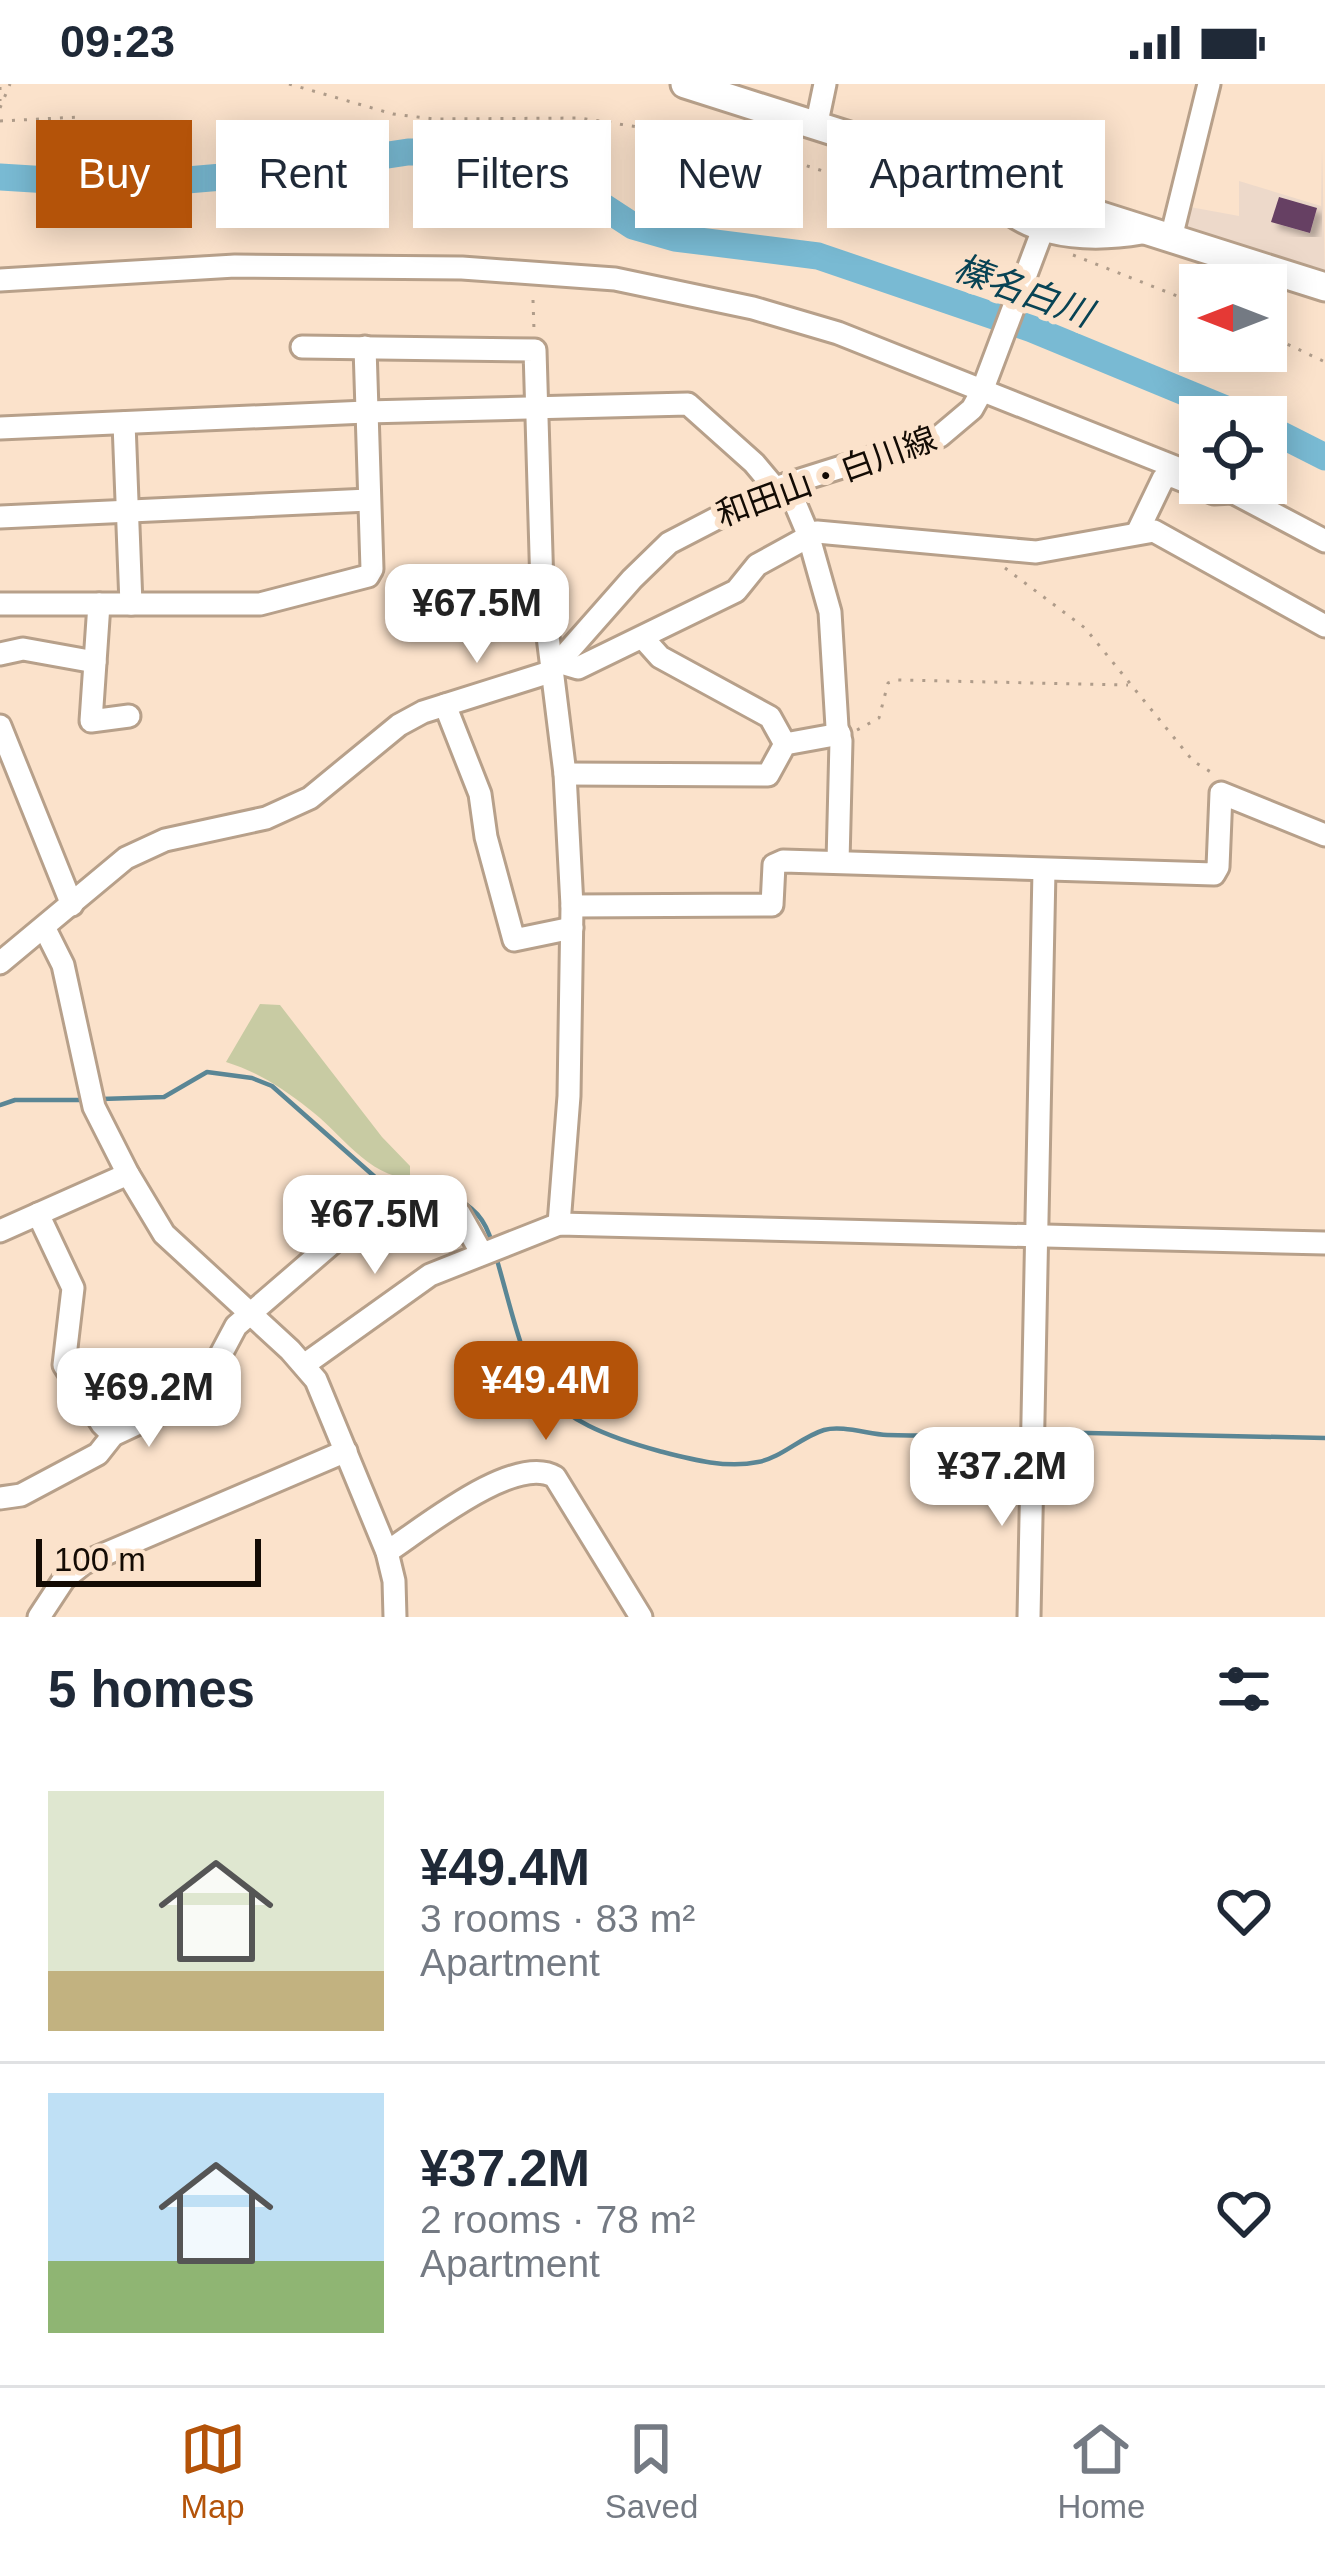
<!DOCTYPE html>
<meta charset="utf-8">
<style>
body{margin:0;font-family:Arial,"Noto Sans JP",sans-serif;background:#f6f6f7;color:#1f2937;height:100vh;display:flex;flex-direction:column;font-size:45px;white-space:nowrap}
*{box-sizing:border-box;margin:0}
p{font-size:39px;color:#747a83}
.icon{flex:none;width:66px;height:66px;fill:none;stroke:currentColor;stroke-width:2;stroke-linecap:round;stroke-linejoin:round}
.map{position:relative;height:1533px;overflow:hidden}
.details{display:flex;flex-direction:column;background:#fff;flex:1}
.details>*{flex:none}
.banner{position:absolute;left:36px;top:36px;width:1254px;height:108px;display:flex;gap:24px}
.needle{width:78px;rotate:270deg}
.controls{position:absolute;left:1179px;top:180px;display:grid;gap:24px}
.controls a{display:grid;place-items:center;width:108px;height:108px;border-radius:0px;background:#fff;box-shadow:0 6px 30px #0003;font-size:60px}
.scale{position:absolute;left:36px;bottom:30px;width:225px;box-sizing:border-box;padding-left:12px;border:6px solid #130b04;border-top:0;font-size:33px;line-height:42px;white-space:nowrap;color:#130b04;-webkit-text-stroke:9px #fbe2cb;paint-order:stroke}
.price{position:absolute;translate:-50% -102px;padding:0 27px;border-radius:24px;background:#fff;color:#222;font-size:39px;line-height:78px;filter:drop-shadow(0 3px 6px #0008)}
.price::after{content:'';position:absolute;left:50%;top:72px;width:36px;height:27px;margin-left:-18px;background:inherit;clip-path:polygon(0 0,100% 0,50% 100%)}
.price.on{background:#b45309;color:#fff}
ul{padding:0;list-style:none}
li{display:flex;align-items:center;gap:36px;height:300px;padding:0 48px}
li+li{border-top:3px solid #e0e1e3}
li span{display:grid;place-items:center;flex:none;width:336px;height:240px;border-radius:0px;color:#555}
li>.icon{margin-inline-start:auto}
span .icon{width:144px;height:144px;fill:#fffc;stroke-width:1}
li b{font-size:51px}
h2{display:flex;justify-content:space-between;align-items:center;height:144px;padding:0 48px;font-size:51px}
.tag{padding:0 42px;border-radius:0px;background:#fff;box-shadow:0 6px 30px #0003;font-size:42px;line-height:108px}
.tag.on{background:#b45309;color:#fff}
.status{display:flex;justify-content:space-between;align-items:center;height:84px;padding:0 60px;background:#fff;direction:ltr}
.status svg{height:33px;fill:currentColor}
.dock{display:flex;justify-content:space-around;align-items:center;height:168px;border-top:3px solid #e0e1e3;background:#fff;font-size:33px;color:#747a83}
.dock a{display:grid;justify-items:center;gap:6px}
.dock .on{color:#b45309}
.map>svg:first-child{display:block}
.commercial{fill:#edd9ca}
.green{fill:#c8cba3}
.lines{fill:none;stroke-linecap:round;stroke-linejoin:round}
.stream{stroke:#5a8695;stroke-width:4.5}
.river{stroke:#79bad3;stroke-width:27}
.building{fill:#663f63;filter:url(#shadow)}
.minor-casing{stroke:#b7a08a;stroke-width:27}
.major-casing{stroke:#b7a08a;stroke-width:33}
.path{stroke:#af9c8a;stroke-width:3;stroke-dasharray:3 9;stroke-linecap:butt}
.minor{stroke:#fff;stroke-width:21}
.major{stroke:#fff;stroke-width:27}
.labels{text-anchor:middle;stroke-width:12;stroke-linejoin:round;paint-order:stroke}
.street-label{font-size:33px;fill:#130b04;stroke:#fbe2cb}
.water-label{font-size:36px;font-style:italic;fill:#084354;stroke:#fbe2cb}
</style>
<div class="status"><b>09:23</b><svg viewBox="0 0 49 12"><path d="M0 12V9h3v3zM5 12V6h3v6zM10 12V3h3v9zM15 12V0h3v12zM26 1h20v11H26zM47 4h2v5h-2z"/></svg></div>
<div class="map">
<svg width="1325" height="1533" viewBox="0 0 1325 1533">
<defs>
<filter id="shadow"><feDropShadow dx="6" dy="6" stdDeviation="3" flood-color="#0004"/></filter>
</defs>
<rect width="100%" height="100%" fill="#fbe2cb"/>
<path class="commercial" d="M1322 64 1325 195 1186 150 1190 123 1239 132V97L1321 122Z"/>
<path class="green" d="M260 920 280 921 382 1053 410 1082V1094C369 1094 339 1047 309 1025 282 1004 258 988 226 978Z"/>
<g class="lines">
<g class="stream">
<path d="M101 1015 164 1013 207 988 252 994 272 1002 375 1093 403 1105"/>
<path d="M0 1021 15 1016H84"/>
<path d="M450 1112C474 1122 485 1135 492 1159"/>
<path d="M497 1176C531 1295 527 1331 659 1367 690 1375 726 1385 758 1378 781 1374 801 1353 824 1346 842 1341 868 1350 887 1351 932 1353 978 1349 1024 1348"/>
<path d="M1041 1348 1325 1354"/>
</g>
<g class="river">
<path d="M0 93 98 99 187 96 269 89 408 68H479L517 74 558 93 633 142 675 154 818 172 1032 245 1245 333"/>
<path d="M1266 343 1325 373"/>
</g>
</g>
<path class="building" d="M1279 113 1317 124 1310 149 1271 138Z"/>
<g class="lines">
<defs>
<g id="minor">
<path d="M816 43 825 0"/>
<path d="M980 94C1009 154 1083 159 1142 149"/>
<path d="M1171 154 1209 0"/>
<path d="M0 196 235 182 462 184 615 195 753 224 838 249 1200 393"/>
<path d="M302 263 535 266 542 504 565 690 572 822 569 1012 559 1140"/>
<path d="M124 339 131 520"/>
<path d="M0 344 366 328 688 320 754 379 775 404"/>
<path d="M787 400 808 450 830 528 837 643 841 657 838 778"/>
<path d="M1225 404 1325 457"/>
<path d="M0 433 369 416"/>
<path d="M1138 447 1163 395 1172 392 1214 409 1233 408"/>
<path d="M0 520H260L368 492 372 485 365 263"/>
<path d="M99 520 91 637 129 632"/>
<path d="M643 554 660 573 770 633 785 660"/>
<path d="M0 570 23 565 95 578"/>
<path d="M561 579 578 584 736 507 757 481 817 448 1036 468 1154 447 1325 542"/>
<path d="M445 621 480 710 486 753 514 856 572 844"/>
<path d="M0 642 72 821"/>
<path d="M565 690 768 691 785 660 840 650"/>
<path d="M572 822 772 821 774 781 783 777 1214 790 1218 783 1221 709 1325 751"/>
<path d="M45 845 63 881 94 1023 128 1090 164 1150 290 1266 316 1296 387 1468 394 1497 395 1533"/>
<path d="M0 879 126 774 165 756 266 734 310 714 399 641 423 628 550 588 632 495 669 459 775 404 940 352 972 325 982 307 1042 148"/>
<path d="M38 1130 73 1204 64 1281 102 1340 113 1351"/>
<path d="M0 1147 128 1090"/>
<path d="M304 1281 430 1191 559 1140 1325 1159"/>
<path d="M0 1414 21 1411 98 1370 113 1351 162 1328 186 1312 212 1287 236 1242 374 1123 404 1114 424 1113 439 1117 459 1129 481 1168"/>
<path d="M387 1468C422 1445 515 1369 555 1393L641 1533"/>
<path d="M39 1533 64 1495 84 1479 346 1367"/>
<path d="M1029 1533 1044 786"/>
</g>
<path id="major" d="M685 0 1325 203"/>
</defs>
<use href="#minor" class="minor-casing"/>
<use href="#major" class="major-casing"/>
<g class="path">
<path d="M289 0 393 30 434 35 580 34 729 57 992 141"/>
<path d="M0 3V17"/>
<path d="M0 24 10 0"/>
<path d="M0 37 80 33"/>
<path d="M1073 171 1200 221"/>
<path d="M533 216 534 246"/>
<path d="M1266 250 1325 278"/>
<path d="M1005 484 1085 544 1193 677 1214 690"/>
<path d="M857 646 879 634 888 599 897 596 1128 601"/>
</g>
<use href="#minor" class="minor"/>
<use href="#major" class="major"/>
</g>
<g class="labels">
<g class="street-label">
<text transform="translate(826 392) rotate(-20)" y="12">和田山・白川線</text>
</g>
<g class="water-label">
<text transform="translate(1023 206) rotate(20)" y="13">榛名白川</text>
</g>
</g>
</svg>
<div class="controls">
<a><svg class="needle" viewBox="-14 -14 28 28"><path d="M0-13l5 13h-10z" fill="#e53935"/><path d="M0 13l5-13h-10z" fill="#747a83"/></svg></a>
<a><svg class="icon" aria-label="locate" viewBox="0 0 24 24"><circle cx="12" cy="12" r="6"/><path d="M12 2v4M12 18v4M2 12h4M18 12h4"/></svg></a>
</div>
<div class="scale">100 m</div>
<b class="price" style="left:477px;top:582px">¥67.5M</b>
<b class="price" style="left:375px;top:1193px">¥67.5M</b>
<b class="price on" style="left:546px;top:1359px">¥49.4M</b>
<b class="price" style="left:149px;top:1366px">¥69.2M</b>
<b class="price" style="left:1002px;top:1445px">¥37.2M</b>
<div class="banner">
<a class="tag on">Buy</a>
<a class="tag">Rent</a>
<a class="tag">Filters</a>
<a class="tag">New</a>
<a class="tag">Apartment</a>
</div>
</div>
<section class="details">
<h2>5 homes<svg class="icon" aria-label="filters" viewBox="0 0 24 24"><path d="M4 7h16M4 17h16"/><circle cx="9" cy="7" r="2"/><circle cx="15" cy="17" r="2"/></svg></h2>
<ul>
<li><span style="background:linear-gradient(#dfe7d0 75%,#c2b280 0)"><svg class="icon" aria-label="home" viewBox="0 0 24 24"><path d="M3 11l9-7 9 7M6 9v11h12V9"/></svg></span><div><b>¥49.4M</b><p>3 rooms · 83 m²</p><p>Apartment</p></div><svg class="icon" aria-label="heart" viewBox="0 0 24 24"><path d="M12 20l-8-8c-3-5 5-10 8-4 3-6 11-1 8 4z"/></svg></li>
<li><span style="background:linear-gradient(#bfe0f5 70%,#8fb573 0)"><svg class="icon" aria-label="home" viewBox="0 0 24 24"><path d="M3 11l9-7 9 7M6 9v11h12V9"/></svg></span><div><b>¥37.2M</b><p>2 rooms · 78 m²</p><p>Apartment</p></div><svg class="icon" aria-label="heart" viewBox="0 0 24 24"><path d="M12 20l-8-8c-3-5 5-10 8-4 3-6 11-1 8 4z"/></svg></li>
</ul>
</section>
<nav class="dock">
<a class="on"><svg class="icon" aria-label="map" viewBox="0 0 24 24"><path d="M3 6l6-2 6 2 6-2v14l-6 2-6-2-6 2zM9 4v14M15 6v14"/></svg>Map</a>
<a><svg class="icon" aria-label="saved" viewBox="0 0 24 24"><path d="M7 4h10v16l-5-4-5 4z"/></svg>Saved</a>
<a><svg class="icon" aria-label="home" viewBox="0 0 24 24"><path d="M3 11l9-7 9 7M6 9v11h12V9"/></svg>Home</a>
</nav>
